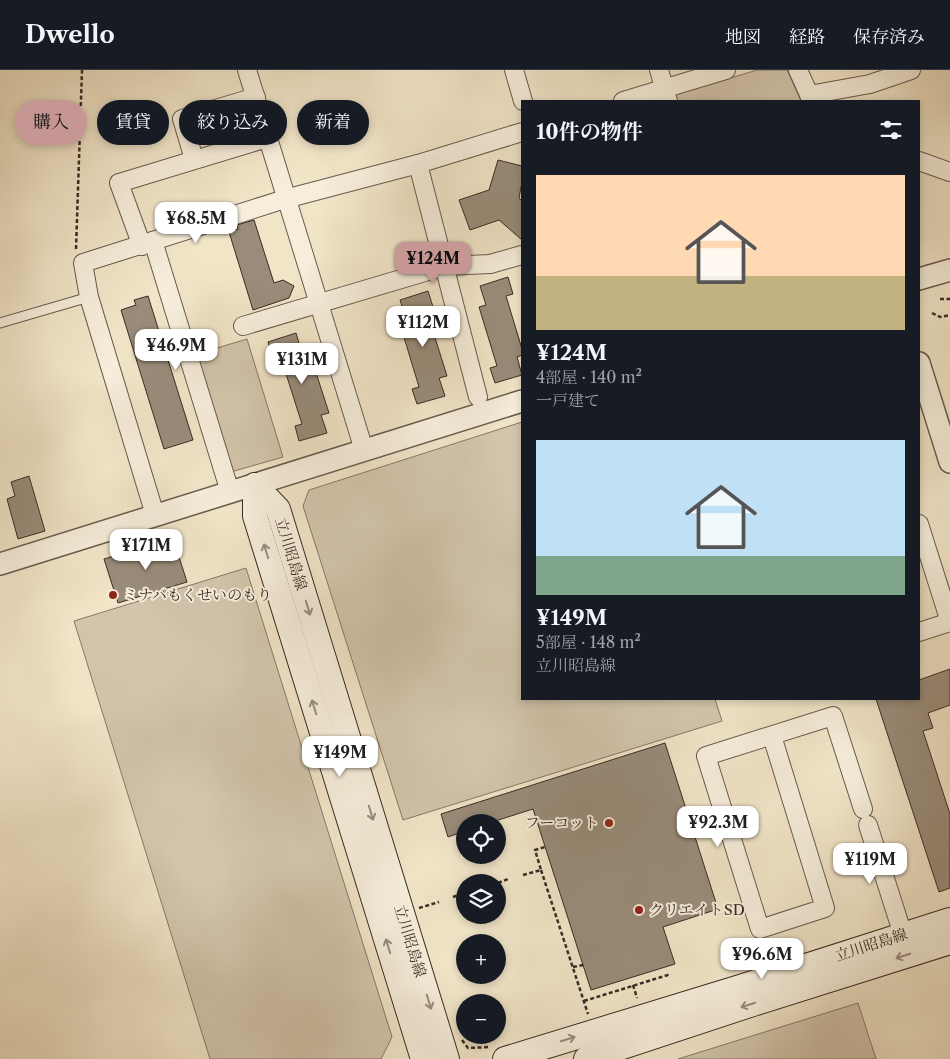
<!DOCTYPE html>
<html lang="ja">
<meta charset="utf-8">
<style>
body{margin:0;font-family:"Libre Caslon Text","Noto Serif JP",serif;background:#242831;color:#f1f3f6;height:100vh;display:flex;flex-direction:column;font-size:19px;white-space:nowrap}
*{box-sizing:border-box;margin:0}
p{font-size:16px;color:#9ea1a6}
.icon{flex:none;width:28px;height:28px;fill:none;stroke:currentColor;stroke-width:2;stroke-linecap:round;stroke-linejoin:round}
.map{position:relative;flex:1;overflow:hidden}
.side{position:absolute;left:521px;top:30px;width:399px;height:600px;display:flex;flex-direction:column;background:#171b24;border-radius:0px;box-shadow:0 2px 8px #0003}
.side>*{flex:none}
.guide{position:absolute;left:15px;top:30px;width:431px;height:45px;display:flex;gap:10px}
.controls{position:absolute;left:456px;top:744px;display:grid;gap:10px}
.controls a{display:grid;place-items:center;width:50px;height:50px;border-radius:50%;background:#171b24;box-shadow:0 2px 8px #0003;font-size:25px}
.price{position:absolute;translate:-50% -42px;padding:0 11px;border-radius:10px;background:#fff;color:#222;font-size:16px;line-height:32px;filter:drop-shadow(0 1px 2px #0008)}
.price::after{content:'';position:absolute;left:50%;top:30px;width:15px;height:11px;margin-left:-8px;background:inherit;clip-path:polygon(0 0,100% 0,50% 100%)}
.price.on{background:#c59692;color:#111}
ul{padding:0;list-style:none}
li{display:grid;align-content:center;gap:10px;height:265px;padding:0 15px}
li span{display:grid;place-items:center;height:155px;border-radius:0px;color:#555}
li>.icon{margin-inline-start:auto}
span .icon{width:90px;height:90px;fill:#fffc;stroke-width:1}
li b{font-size:21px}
h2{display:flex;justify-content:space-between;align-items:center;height:60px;padding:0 15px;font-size:21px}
.pill{padding:0 18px;border-radius:22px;background:#171b24;box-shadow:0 2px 8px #0003;font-size:18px;line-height:45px}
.pill.on{background:#c59692;color:#111}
header{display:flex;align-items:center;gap:30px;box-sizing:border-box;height:70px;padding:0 25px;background:#171b24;border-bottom:1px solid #363941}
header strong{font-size:24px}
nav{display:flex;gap:28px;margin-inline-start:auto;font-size:18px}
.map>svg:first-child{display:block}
.green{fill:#d2c5ac;stroke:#867869}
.building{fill:#998c7a;stroke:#392b26}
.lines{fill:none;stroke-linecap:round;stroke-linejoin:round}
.service-casing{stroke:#675a4e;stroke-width:11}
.minor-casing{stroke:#675a4e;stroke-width:20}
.tertiary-casing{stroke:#675a4e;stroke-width:24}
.secondary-casing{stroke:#392b26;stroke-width:26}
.path{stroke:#392b26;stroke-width:2.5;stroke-dasharray:4 2.5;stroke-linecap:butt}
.service{stroke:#f6eedb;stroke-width:9}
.minor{stroke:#f6eedb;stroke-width:18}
.tertiary{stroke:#f6eedb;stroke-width:21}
.secondary{stroke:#f6eedb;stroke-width:24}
.oneway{stroke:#988c80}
.poi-dot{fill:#8f2418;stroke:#f6eedb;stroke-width:2}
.labels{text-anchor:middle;stroke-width:4;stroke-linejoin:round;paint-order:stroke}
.street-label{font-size:15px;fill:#392b26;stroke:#f6eedb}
.poi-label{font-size:15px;fill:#392b26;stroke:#f6eedb;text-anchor:start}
</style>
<header>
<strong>Dwello</strong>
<nav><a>地図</a><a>経路</a><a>保存済み</a></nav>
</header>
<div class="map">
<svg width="950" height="989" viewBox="0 0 950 989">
<rect width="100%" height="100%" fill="#f1e5c8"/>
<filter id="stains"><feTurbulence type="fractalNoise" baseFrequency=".004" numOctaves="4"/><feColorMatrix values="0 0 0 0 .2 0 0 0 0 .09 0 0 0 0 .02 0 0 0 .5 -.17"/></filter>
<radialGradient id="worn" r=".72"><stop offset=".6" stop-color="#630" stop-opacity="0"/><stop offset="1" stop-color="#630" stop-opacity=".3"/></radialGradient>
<g class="green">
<path d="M757 0H787L801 31H672L670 26Z"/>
<path d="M247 269 283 387 231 402 194 285Z"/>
<path d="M522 352V629H715L722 651 403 750 303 436 309 420Z"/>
<path d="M246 498 392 967 381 989H210L74 551Z"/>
<path d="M858 933 876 989H678Z"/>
</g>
<g class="building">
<path d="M498 90 522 96V112L519 128 522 131V170L499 150 470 160 459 130 489 120Z"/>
<path d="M254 150 274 213 283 210 294 216 289 228 253 240 229 162 238 159 237 155Z"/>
<path d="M508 207 513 224 506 226 522 279V285L517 287 522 305 495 313 490 298 497 296 479 237 486 235 480 216Z"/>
<path d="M428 221 434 240 427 242 447 306 439 308 445 326 417 334 412 319 419 317 400 254 407 251 400 230Z"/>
<path d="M148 226 193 370 164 379 121 240 136 235 134 230Z"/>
<path d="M296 263 301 280 308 278 329 343 321 345 327 363 299 371 295 356 302 354 280 285 273 288 268 272Z"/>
<path d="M29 406 45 461 18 469 7 429 15 426 11 412Z"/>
<path d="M173 468 187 512 118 533 104 489Z"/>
<path d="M950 599V635L928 643 933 658 923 661 950 744V818L939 822 876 629H919V610Z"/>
<path d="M665 673 718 839 663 857 675 894 591 920 533 739 492 752H465V761L448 767 441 744Z"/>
</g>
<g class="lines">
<defs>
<path id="service" d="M0 253 89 227"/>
<g id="minor">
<path d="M247 0 364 380"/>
<path d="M514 0 523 31"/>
<path d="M659 0 668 31"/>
<path d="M798 0 812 31"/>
<path d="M809 25 870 14 911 0"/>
<path d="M623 31 726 0"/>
<path d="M194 89 182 49 256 27"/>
<path d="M919 91 950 102"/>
<path d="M418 94 478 327"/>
<path d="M153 171 230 422"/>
<path d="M142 176 119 113 267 68"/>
<path d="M243 256 445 196 490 194 522 185"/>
<path d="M155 445 89 227 83 193 285 129 418 94 522 62"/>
<path d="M919 454 950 552 919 562"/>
<path d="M772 666 825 838 760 859 706 686 833 646 863 739"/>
<path d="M868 755 903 865"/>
</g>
<g id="tertiary">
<path d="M919 209 950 200"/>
<path d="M919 293 950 392"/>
<path d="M0 494 522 331"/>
</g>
<g id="secondary">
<path d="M255 415 278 439 447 989"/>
<path d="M255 415V446L423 989"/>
<path d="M505 989 737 918 950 850"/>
<path d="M586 989 753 934 950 872"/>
</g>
</defs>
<use href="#service" class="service-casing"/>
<use href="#minor" class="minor-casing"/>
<use href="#tertiary" class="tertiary-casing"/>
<use href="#secondary" class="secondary-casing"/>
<g class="path">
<path d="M76 179 82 0"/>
<path d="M940 229H950"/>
<path d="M932 243 940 247 950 245"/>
<path d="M541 800 588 944"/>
<path d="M523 805 541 800 535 780 545 777"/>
<path d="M498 813 508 809"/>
<path d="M453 827 465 823"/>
<path d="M419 838 439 832"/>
<path d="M768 874 771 882 775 886"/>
<path d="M573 897 583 895"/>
<path d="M633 915 637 928"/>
<path d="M584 931 671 904"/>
<path d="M462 970 468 978 490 977"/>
</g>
<use href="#service" class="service"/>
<use href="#minor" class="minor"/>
<use href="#tertiary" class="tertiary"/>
<use href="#secondary" class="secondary"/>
</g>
<defs><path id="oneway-shaft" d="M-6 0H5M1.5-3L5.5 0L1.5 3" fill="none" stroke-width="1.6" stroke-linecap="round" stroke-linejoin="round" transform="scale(1.25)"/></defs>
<g class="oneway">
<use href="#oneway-shaft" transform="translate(266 481) rotate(-107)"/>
<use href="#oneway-shaft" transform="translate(308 538) rotate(73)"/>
<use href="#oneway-shaft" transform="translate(314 637) rotate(-107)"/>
<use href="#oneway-shaft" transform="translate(371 743) rotate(73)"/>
<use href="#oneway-shaft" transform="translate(388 876) rotate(-107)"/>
<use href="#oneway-shaft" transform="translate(903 886) rotate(162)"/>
<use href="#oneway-shaft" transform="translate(429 932) rotate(73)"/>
<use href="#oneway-shaft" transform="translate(748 935) rotate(162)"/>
<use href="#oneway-shaft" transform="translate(568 969) rotate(-17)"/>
</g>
<g class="poi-dot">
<circle cx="113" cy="525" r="5"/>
<circle cx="609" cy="753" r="5"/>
<circle cx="639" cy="840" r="5"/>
</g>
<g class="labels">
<g class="street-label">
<text transform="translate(291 484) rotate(73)" y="5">立川昭島線</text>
<text transform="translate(410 871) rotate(73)" y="5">立川昭島線</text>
<text transform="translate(871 875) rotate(-18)" y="5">立川昭島線</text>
</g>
<g class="poi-label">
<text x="123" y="530">ミナバもくせいのもり</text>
<text x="599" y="758" text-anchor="end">フーコット</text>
<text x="649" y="845">クリエイトSD</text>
</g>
</g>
<rect width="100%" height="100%" filter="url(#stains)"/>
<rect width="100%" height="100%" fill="url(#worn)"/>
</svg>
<div class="controls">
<a><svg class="icon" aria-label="locate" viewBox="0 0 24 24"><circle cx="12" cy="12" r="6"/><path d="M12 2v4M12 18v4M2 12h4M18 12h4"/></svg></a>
<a><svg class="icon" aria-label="layers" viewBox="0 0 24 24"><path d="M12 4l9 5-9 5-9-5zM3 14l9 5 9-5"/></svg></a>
<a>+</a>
<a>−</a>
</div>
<b class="price" style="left:196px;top:174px">¥68.5M</b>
<b class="price on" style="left:433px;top:214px">¥124M</b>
<b class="price" style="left:423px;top:278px">¥112M</b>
<b class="price" style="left:176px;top:301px">¥46.9M</b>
<b class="price" style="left:302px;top:315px">¥131M</b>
<b class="price" style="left:146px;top:501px">¥171M</b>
<b class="price" style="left:340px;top:708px">¥149M</b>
<b class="price" style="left:718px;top:778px">¥92.3M</b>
<b class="price" style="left:870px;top:815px">¥119M</b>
<b class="price" style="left:762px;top:910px">¥96.6M</b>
<div class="guide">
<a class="pill on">購入</a>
<a class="pill">賃貸</a>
<a class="pill">絞り込み</a>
<a class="pill">新着</a>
</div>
<section class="side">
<h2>10件の物件<svg class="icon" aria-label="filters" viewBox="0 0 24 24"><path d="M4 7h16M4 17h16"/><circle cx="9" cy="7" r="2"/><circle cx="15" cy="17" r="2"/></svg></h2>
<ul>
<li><span style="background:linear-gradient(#ffd9b3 65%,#c2b280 0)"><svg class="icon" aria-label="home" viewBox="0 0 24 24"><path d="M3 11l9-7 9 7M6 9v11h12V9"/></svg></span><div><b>¥124M</b><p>4部屋 · 140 m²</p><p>一戸建て</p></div></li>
<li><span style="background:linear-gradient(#bfe0f5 75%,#7fa58c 0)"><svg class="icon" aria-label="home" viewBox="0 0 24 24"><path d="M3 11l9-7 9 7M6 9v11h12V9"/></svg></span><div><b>¥149M</b><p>5部屋 · 148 m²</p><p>立川昭島線</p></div></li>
</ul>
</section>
</div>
